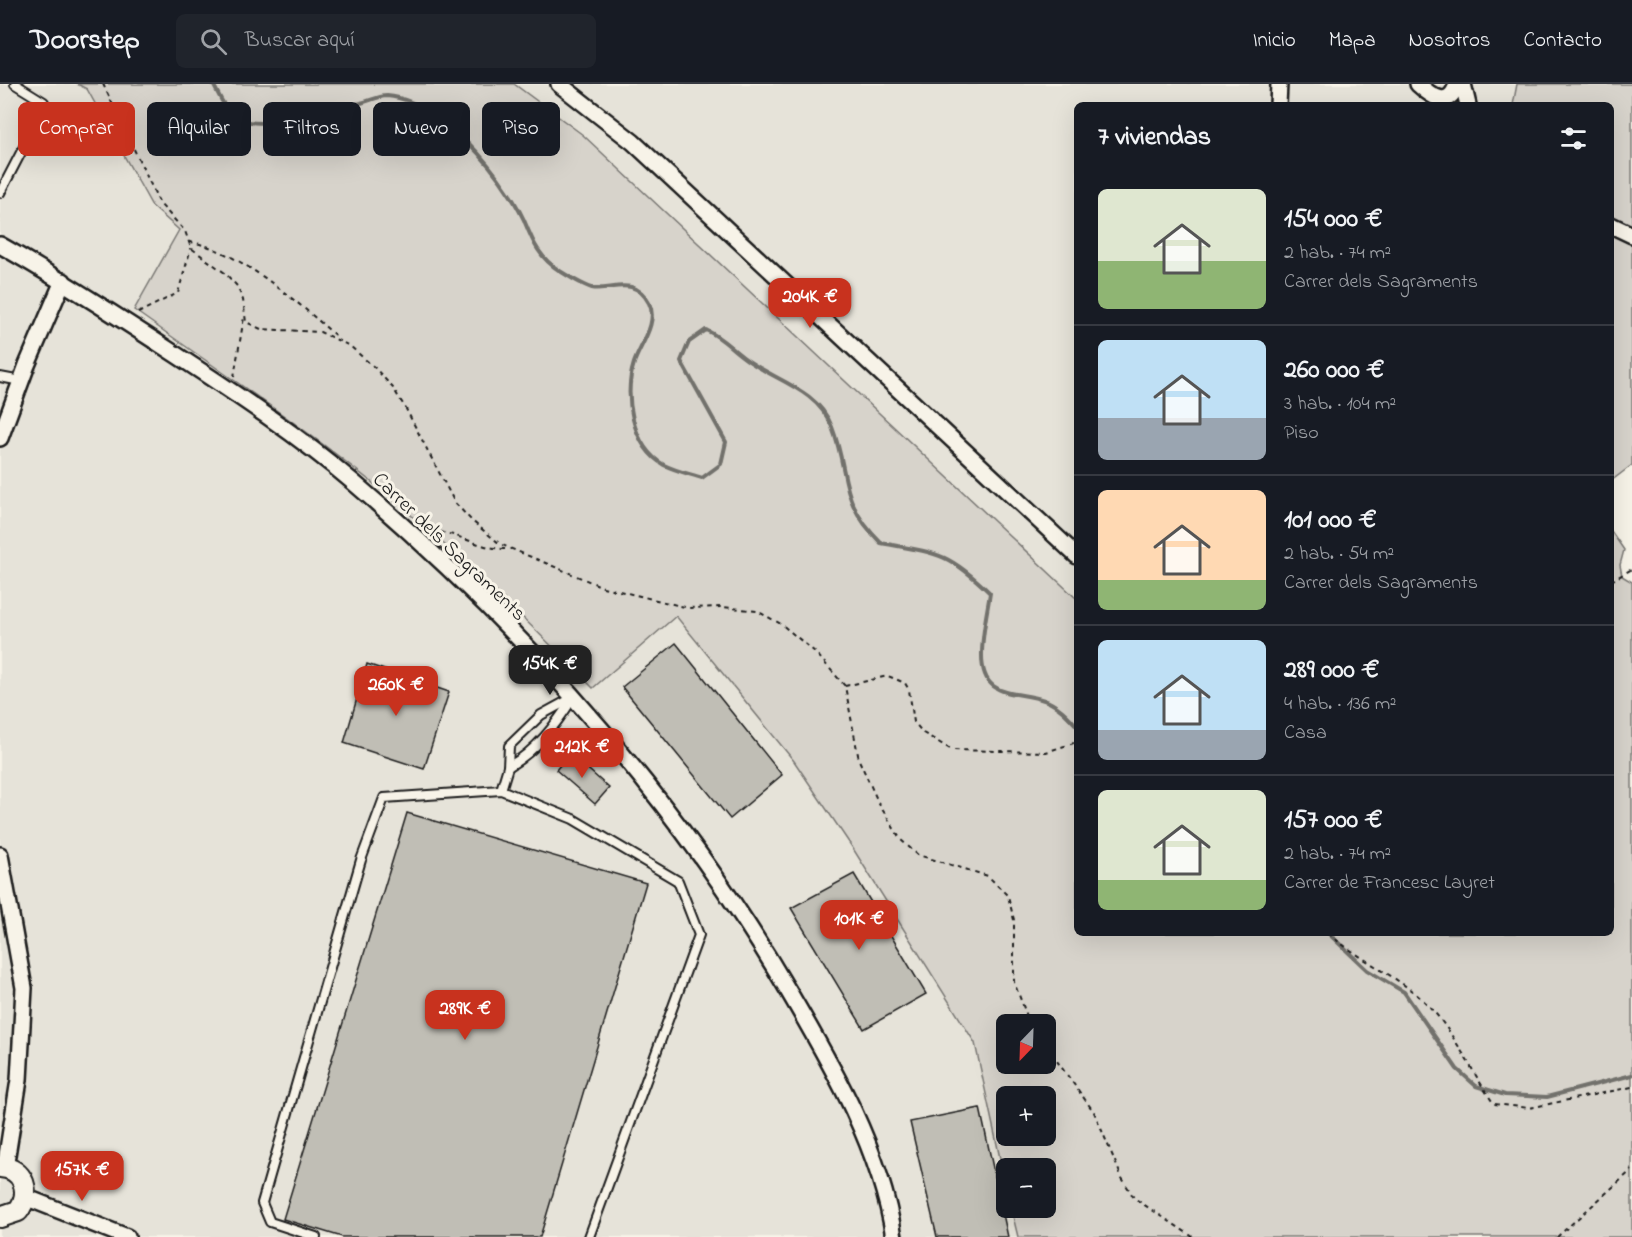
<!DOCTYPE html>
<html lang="es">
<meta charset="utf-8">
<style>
body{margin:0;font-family:"Indie Flower",sans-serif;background:#20242c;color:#f1f3f6;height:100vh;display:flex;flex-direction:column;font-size:22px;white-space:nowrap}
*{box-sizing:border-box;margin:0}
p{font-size:20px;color:#9ea1a6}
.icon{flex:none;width:33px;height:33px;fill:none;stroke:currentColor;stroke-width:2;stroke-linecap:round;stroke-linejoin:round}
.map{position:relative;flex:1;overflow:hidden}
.drawer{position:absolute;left:1074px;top:18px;width:540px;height:834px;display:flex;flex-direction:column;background:#171b24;border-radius:9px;box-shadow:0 6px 24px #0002}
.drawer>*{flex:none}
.banner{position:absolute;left:18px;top:18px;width:570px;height:54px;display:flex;gap:12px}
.needle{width:39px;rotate:203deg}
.buttons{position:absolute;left:996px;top:930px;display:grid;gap:12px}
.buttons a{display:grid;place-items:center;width:60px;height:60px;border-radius:9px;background:#171b24;box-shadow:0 6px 24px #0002;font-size:30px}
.price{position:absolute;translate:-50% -51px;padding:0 14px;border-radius:12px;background:#c8321e;color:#fff;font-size:20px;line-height:39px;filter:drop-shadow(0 2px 3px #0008)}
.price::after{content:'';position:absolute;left:50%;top:36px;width:18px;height:14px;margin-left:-9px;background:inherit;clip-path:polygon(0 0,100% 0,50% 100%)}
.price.active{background:#222;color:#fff}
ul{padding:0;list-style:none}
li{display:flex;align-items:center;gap:18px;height:150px;padding:0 24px}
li+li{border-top:2px solid #363941}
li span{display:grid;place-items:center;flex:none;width:168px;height:120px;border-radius:9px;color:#555}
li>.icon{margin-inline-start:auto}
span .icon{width:72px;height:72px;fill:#fffc;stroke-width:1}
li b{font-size:26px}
h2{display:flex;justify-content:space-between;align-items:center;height:72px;padding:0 24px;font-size:26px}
.tag{padding:0 21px;border-radius:9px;background:#171b24;box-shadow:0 6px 24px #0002;font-size:21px;line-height:54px}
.tag.active{background:#c8321e;color:#fff}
header{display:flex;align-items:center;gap:36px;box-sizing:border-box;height:84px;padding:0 30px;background:#171b24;border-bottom:2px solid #363941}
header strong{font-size:28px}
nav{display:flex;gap:33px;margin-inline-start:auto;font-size:21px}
.search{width:420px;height:54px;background:#20242c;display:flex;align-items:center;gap:15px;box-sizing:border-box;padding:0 21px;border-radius:9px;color:#9ea1a6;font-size:22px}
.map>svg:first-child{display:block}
.built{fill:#e6e3d9}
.green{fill:#d7d3cb;stroke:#7a7874;stroke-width:1.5;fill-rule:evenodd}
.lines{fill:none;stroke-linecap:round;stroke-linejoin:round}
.stream{stroke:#72716c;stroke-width:4}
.building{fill:#c0beb5;stroke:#1c1c1c;stroke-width:1.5}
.service-casing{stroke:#1c1c1c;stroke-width:12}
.minor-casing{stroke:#1c1c1c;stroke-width:20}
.tertiary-casing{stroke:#1c1c1c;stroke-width:24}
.path{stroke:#1c1c1c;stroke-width:2;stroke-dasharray:4.5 4.5;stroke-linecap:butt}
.service{stroke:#f7f3e8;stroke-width:8}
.minor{stroke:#f7f3e8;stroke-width:15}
.tertiary{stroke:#f7f3e8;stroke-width:20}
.labels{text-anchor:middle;stroke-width:6;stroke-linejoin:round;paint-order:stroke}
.street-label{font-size:21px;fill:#1c1c1c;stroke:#f7f3e8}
</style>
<header>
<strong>Doorstep</strong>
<div class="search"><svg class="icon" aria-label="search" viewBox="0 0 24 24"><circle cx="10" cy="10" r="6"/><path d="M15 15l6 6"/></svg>Buscar aquí</div>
<nav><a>Inicio</a><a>Mapa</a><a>Nosotros</a><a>Contacto</a></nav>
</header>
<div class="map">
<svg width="1632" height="1153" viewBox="0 0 1632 1153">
<rect width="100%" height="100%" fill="#f7f3e8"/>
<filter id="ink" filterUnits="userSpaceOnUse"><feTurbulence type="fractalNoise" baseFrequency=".0167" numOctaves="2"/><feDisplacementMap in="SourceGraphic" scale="12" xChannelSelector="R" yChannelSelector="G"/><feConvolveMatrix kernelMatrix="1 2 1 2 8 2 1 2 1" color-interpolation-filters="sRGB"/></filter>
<g filter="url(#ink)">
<g class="built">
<path d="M0 0H77L87 5 152 122 179 146 134 226 290 336 391 415 550 560 593 604 676 531 794 677 852 763 975 959 1006 1102V1124H1011L1018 1153H0Z"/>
<path d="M514 0H1517L1513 21H1077V515L583 51Z"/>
</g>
<g class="green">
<path d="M77 0H514L583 51 1077 515V849H1611V447L1624 466 1620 481 1622 492 1632 498V1153H1018L1011 1124H1046V1084H1006V1102L975 959 852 763 794 677 676 532 593 604C529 538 461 473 391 414 309 346 220 287 134 226L179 146 152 122 87 5ZM1006 940H1046V980H1006ZM1006 1012H1046V1052H1006Z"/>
<path d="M1517 0H1632V381L1611 397V21H1513Z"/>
</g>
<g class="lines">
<g class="stream">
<path d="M213 0C218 9 224 24 232 31 259 52 330 26 361 19 369 17 379 12 387 12 421 15 456 45 478 69 495 88 513 113 524 136 533 158 539 174 560 187 568 192 582 201 592 204 610 208 634 190 649 219 659 238 640 261 634 279 624 311 631 362 664 381 676 387 690 390 702 394L721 380 726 358 681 277 689 258 706 246C724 255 728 262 743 273 772 296 817 304 832 343 851 393 837 415 881 459 937 469 948 468 990 509 987 529 982 550 982 570 981 616 1015 606 1044 616 1058 621 1067 631 1077 642"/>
<path d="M1328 849 1367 886 1404 908 1457 985 1476 1002 1505 1011 1547 1013 1632 991"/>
</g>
</g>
<g class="building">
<path d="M676 559 782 691 730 735 622 603Z"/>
<path d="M367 580 449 608 424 685 344 659Z"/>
<path d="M570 669 609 704 595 720 556 686Z"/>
<path d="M407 729 646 799 540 1153H342L283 1135Z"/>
<path d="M854 790 926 910 864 945 791 824Z"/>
<path d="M980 1024 1008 1153H937L910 1038Z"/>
</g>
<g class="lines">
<defs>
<g id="service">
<path d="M0 109 43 26 44 18 15 0"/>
<path d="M0 293 21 297"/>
<path d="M508 683C537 666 555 642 573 614"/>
<path d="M501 706 508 683 509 662 541 631 574 613"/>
<path d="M316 1153 270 1138 262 1119 361 776 384 714 501 706 573 735 678 797 699 851 589 1153"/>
</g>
<g id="minor">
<path d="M559 0 633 58 1077 472"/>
<path d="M1418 0C1431 12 1449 26 1457 0"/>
<path d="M1463 0 1468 21"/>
<path d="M1278 21 1279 0"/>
<path d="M1611 141 1632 151"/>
<path d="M0 161C60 195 117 232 175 270 236 310 298 351 353 398 523 544 676 714 789 908 833 983 881 1066 894 1153"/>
<path d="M0 354 27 281 63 197"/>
<path d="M0 771 24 904 19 996 5 1084"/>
<path d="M25 1113 127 1153"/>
</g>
<path id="tertiary" d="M0 1083C24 1084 32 1109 18 1127L0 1133"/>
</defs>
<use href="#service" class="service-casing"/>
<use href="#minor" class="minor-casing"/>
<use href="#tertiary" class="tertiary-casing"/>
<g class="path">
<path d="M103 0 160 120 185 147 191 164 225 189 237 202 243 216 246 238 261 245 320 248 350 262 375 284 393 304 406 325 455 419 472 437 500 460 603 503 689 524 724 523 757 527 781 540 815 568 845 602 859 676 879 720 901 756 918 771 988 792 1008 812 1014 836V898L1030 940"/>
<path d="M189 158C235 163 304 223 338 254"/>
<path d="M138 229 178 209 191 164"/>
<path d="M234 293 244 233"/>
<path d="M431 448C456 446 480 467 511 465"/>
<path d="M1611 497 1632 485"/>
<path d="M845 602 888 592 905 599 909 606 914 638 923 649 952 666 1046 668 1077 658"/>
<path d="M1328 849C1358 875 1396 891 1425 918 1454 947 1471 987 1494 1020L1529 1024 1632 1003"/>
<path d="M1046 962 1094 1028 1122 1094 1134 1114 1193 1153"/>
<path d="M1557 1153 1632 1086"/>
</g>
<use href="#service" class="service"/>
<use href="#minor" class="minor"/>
<use href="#tertiary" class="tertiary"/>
</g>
</g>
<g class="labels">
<g class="street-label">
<text transform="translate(450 462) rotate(44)" y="7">Carrer dels Sagraments</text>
</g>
</g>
</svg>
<div class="buttons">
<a><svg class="needle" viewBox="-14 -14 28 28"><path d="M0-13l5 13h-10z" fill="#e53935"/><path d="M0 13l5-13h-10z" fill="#9ea1a6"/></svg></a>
<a>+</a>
<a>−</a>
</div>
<b class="price" style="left:810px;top:245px">204K €</b>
<b class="price active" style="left:550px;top:612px">154K €</b>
<b class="price" style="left:396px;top:633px">260K €</b>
<b class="price" style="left:582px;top:695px">212K €</b>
<b class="price" style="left:859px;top:867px">101K €</b>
<b class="price" style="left:465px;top:957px">289K €</b>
<b class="price" style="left:82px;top:1118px">157K €</b>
<div class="banner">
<a class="tag active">Comprar</a>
<a class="tag">Alquilar</a>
<a class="tag">Filtros</a>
<a class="tag">Nuevo</a>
<a class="tag">Piso</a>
</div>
<section class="drawer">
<h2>7 viviendas<svg class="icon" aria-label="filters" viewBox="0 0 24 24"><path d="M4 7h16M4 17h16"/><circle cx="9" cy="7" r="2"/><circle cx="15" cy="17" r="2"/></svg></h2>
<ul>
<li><span style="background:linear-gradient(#dfe7d0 60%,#8fb573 0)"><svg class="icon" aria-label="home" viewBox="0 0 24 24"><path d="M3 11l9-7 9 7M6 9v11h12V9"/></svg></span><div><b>154 000 €</b><p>2 hab. · 74 m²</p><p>Carrer dels Sagraments</p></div></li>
<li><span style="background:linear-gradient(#bfe0f5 65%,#9aa5b1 0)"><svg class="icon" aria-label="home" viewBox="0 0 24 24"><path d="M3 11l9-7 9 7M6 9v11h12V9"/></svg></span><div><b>260 000 €</b><p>3 hab. · 104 m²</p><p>Piso</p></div></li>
<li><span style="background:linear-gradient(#ffd9b3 75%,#8fb573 0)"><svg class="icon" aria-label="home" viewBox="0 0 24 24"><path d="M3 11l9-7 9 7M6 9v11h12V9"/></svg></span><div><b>101 000 €</b><p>2 hab. · 54 m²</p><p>Carrer dels Sagraments</p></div></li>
<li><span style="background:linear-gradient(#bfe0f5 75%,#9aa5b1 0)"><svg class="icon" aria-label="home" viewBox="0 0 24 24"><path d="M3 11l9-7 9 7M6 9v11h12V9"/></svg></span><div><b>289 000 €</b><p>4 hab. · 136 m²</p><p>Casa</p></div></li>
<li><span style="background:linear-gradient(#dfe7d0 75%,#8fb573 0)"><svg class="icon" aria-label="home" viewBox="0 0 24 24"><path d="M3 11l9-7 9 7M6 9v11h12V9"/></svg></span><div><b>157 000 €</b><p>2 hab. · 74 m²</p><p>Carrer de Francesc Layret</p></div></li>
</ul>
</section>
</div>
